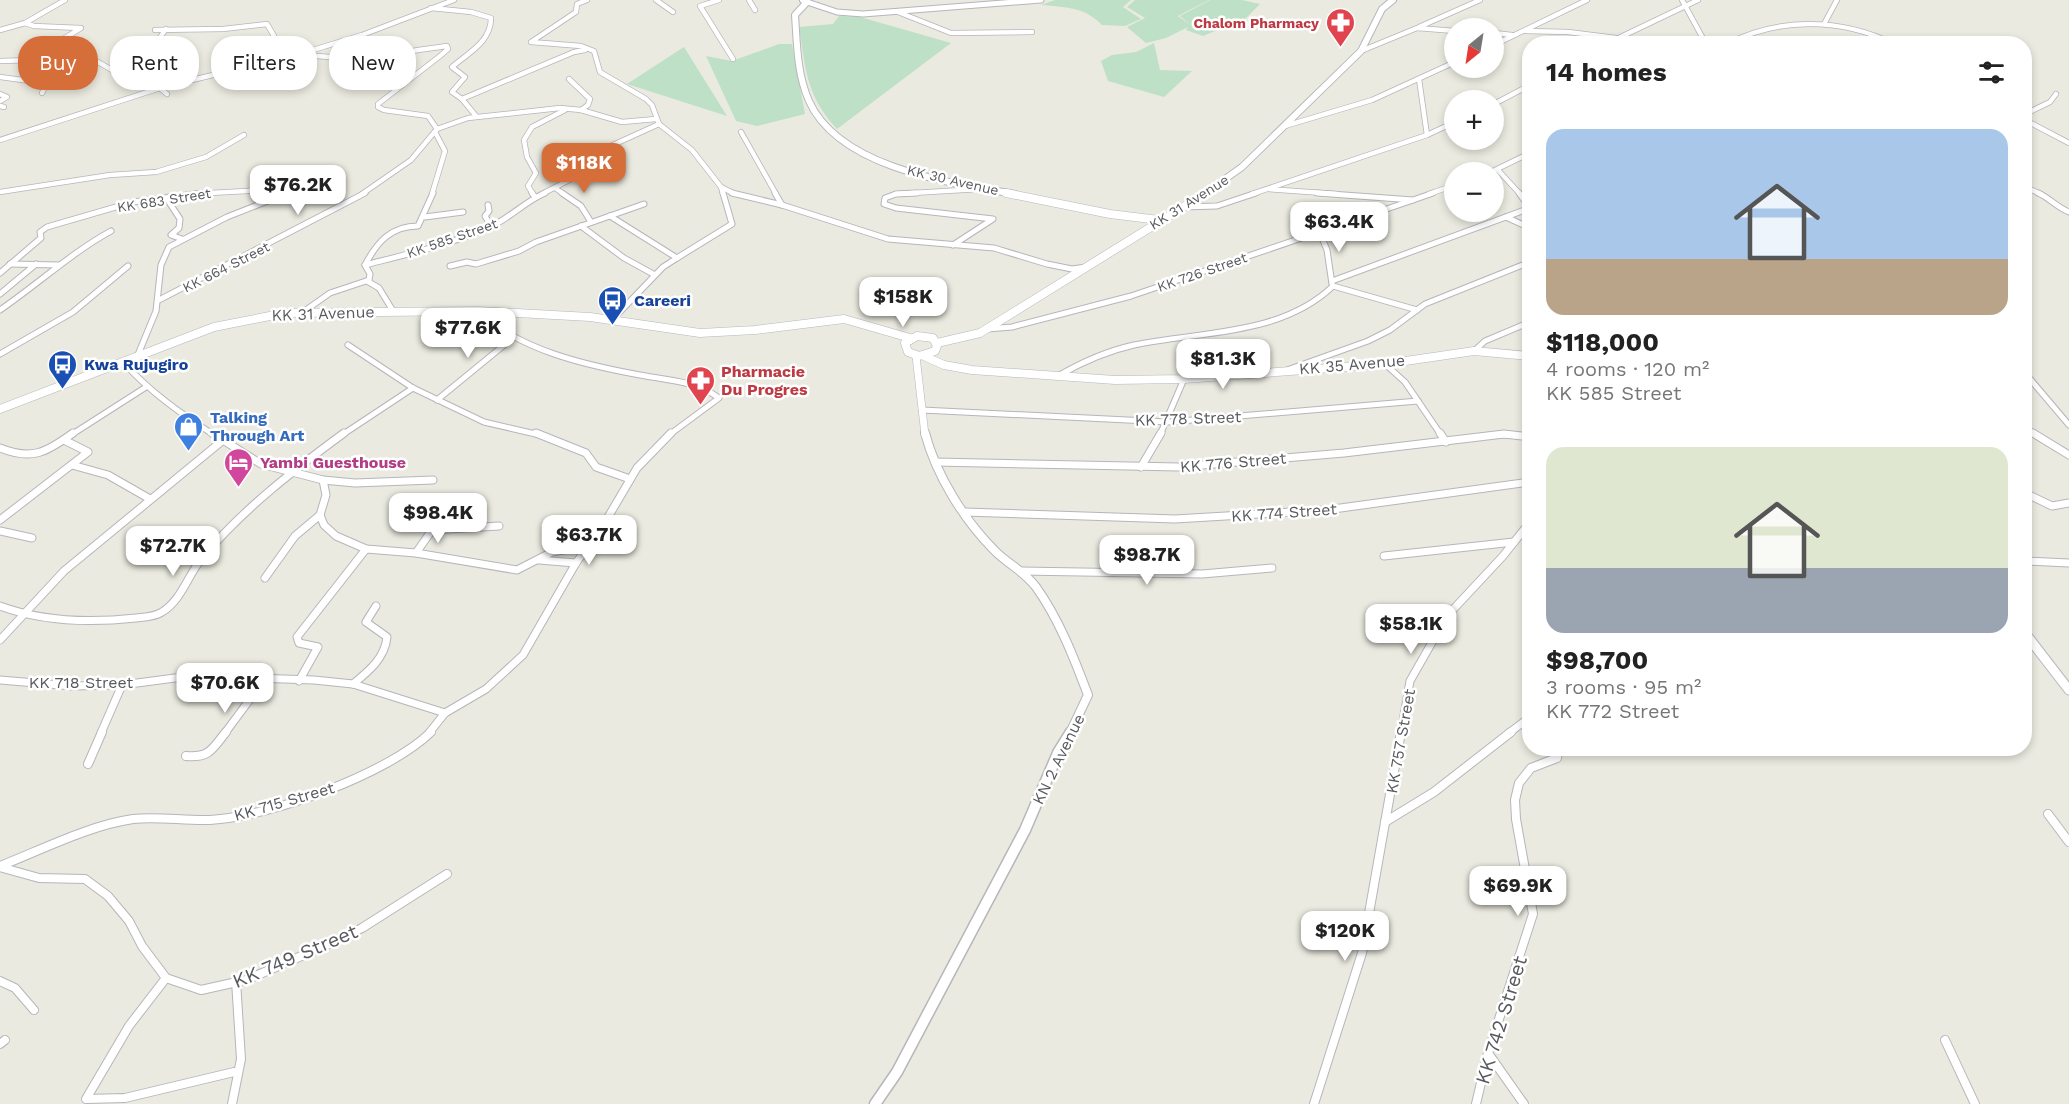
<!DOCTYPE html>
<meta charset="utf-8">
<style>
body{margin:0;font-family:"Work Sans",sans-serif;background:#f2f2f2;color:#222;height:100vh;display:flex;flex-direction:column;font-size:22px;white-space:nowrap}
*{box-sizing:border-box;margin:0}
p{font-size:20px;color:#767676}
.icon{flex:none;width:33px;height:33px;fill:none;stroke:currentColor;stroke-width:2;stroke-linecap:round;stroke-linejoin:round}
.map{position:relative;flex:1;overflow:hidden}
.sheet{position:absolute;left:1522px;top:36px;width:510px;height:720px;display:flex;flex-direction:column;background:#fff;border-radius:24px;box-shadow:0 3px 9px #0003}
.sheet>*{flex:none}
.guide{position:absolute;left:18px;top:36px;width:570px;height:54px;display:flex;gap:12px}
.needle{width:39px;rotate:210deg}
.tools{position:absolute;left:1444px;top:18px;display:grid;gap:12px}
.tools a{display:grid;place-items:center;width:60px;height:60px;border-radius:50%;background:#fff;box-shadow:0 3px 9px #0003;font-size:30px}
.price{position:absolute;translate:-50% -51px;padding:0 14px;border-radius:12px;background:#fff;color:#222;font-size:20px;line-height:39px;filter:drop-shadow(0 2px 3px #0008)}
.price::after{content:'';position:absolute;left:50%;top:36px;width:18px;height:14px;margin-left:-9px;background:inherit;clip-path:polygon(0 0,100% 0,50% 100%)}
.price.current{background:#d66e3a;color:#fff}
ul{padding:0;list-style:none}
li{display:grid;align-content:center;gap:12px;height:318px;padding:0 24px}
li span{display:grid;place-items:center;height:186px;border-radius:18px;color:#555}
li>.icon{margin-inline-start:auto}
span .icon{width:108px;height:108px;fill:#fffc;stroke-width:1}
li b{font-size:26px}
h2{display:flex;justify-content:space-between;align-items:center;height:72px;padding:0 24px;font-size:26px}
.chip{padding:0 21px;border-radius:24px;background:#fff;box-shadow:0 3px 9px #0003;font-size:21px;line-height:54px}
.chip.current{background:#d66e3a;color:#fff}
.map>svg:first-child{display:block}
.green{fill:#bee0c7}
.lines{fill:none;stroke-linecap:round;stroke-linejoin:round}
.minor-far3-casing{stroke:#b6b6bb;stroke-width:6}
.minor-far2-casing{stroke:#b6b6bb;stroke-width:7}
.minor-far1-casing{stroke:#b6b6bb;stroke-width:9}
.minor-casing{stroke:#b6b6bb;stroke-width:10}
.tertiary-far3-casing{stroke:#b6b6bb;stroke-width:7}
.tertiary-far2-casing{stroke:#b6b6bb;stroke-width:8}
.tertiary-far1-casing{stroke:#b6b6bb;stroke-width:10}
.tertiary-casing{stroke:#b6b6bb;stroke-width:13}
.secondary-far2-casing{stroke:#b6b7bd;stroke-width:8}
.secondary-far1-casing{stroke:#b6b7bd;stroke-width:9}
.secondary-casing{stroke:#b6b7bd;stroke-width:11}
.minor-far3{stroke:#fff;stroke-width:4.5}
.minor-far2{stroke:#fff;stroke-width:5}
.minor-far1{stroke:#fff;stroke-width:7}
.minor{stroke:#fff;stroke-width:8}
.tertiary-far3{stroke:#fff;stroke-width:5}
.tertiary-far2{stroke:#fff;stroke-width:7}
.tertiary-far1{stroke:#fff;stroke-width:8}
.tertiary{stroke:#fff;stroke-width:10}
.secondary-far2{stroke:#fff;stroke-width:6}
.secondary-far1{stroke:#fff;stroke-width:8}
.secondary{stroke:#fff;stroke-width:9}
.labels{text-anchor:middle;stroke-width:5;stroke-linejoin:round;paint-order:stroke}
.far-health-label{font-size:14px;font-weight:bold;fill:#be3a42;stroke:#fff;text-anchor:end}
.far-street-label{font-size:14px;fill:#595a5f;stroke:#fff}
.transit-label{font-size:16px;font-weight:bold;fill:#164399;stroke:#fff;text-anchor:start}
.street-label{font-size:16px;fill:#595a5f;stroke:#fff}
.health-label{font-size:16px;font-weight:bold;fill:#be3a42;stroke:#fff;text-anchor:start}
.shop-label{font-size:16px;font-weight:bold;fill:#366cbe;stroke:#fff;text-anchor:start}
.hotel-label{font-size:16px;font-weight:bold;fill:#b23c85;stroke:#fff;text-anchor:start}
.near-street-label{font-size:20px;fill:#595a5f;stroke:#fff}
</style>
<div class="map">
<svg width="2069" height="1104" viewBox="0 0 2069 1104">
<rect width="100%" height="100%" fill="#eaeae0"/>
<g class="green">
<path d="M1055 0H1131L1123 7 1141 19 1125 26 1102 25C1085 7 1065 7 1041 5Z"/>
<path d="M1135 0H1209L1178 16 1192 26 1180 16 1210 0H1242L1260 4 1245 19 1203 36 1186 30 1188 27 1166 38 1146 43 1127 27 1145 18 1127 7Z"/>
<path d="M839 16 860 17 951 43 837 129C806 95 806 71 799 27L833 24Z"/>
<path d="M1154 43 1160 70 1192 71 1164 97 1108 81 1101 61 1112 55 1136 52Z"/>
<path d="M779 44H792L805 114 757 126 736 121 706 56 732 61Z"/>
<path d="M684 47 727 116 627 84Z"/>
</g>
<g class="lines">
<defs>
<g id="minor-far3">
<path d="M587 0 577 4 576 12 531 42 581 46 594 51 600 72 646 99 652 105 659 124 692 150 721 187 735 194"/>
<path d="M656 0 673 12"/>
<path d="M719 0 700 6 733 59"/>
<path d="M749 0 755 10"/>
<path d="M1682 0 1706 44"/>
<path d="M431 8 471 12 491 18C491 42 468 53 452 67L465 77 452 92 462 99"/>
<path d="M898 12 951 33 1032 32"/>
<path d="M25 23 34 26 81 28 31 59 91 58 112 70 150 69 157 84 163 87 161 89 167 94"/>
<path d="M1824 24 1837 0"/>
<path d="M1419 27 1480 0"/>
<path d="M0 30 25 23 65 0"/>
<path d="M155 30 223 29 267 24 274 36 278 59"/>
<path d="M1526 31 1568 32 1616 38"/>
<path d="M1494 33 1512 35"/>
<path d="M1606 44 1698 0"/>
<path d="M1727 44C1779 17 1842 18 1894 44"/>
<path d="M1494 45 1587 0"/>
<path d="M1361 51 1417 28 1455 31"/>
<path d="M300 54C348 62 399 53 447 46L448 49 440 56 378 104V107L384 110 428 116 437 129"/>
<path d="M0 61 33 60"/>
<path d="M150 69 151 50 166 29"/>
<path d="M0 77 30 81 44 89 42 93"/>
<path d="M569 79 590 99 588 105 581 110"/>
<path d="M1419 79 1427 135"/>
<path d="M0 94 7 97 0 101"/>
<path d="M1494 104 1530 85"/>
<path d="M0 106 4 107"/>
<path d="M2025 114 2050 102 2056 94"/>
<path d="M476 116 462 99 574 52 585 50"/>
<path d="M2025 120 2069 143"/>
<path d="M1285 126 1372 100 1455 62"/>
<path d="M437 129 468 118 560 108 581 110 622 122 656 119"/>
<path d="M741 132 776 194"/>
<path d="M0 140 163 87 300 54 362 35 454 0"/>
<path d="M1498 170 1520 194"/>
<path d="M1491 172 1530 153"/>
<path d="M721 187 723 194"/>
<path d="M2025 187 2041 194"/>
<path d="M555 188 564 194"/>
<path d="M1268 189 1337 194"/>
<path d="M0 192 110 175 156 172 206 157 244 135"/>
<path d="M191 194 247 191 307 182 284 194"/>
<path d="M362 194 411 160 437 129"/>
<path d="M432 194 445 151 435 132"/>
<path d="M533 194 528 186 536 173 527 157 524 140 532 127 565 110"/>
<path d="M542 194 600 164 592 157 593 154 659 124"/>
<path d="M895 194 980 189"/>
<path d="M1252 194 1427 135 1455 122"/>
<path d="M1429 194 1455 185"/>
</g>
<g id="minor-far2">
<path d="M532 193 535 197"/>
<path d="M562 193 581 206 591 222"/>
<path d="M732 193 782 205 888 239 994 248 1047 264 1072 269 1086 267"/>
<path d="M775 193 782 205"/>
<path d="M917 193 896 194 885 198 884 204 896 208 993 219 953 245"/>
<path d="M1317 193 1413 200 1433 193"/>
<path d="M1519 193 1530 208"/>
<path d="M2038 193C2050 198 2056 207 2069 212"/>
<path d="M169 197 167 199 180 219 179 228 171 235 182 239"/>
<path d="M488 205 489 211 485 216 491 226"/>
<path d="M1182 207 1217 206 1256 193"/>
<path d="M610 216 677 258 663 267 612 320"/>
<path d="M425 217 463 212"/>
<path d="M1506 217 1530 228"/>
<path d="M581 226 624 258 655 275"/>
<path d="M1319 231 1327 250 1332 284"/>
<path d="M677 258 732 224 723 193"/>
<path d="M10 264 59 265"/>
<path d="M365 265C377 242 391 226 418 226L433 193"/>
<path d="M450 266 467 262 476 264 519 251 536 242 644 204"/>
<path d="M0 273 41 238 40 232 47 227 133 202 203 193"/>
<path d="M367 281 379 288 393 311"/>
<path d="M1332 281 1530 208"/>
<path d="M1333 286 1417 310"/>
<path d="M0 294 36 264"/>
<path d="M159 300 365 193"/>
<path d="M0 310C38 284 71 253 111 231"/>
<path d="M478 311C519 350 585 365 640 375 667 380 696 381 719 398L669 435"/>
<path d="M303 312 330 293 369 280 370 274 365 265C408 254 453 244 494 225 512 216 526 201 545 193"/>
<path d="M987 329 1012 327 1131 296 1413 200"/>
<path d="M348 345 413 388 484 422 540 435"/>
<path d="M1474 351 1485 341 1530 322"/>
<path d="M0 354 73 312 128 266"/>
<path d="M137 357 156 311 161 265 169 247 227 217 288 193"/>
<path d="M123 362C150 392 180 413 214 435"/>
<path d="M1385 364 1405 382 1441 435"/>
<path d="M1287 370 1368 341 1390 330 1425 304 1530 262"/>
<path d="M2025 373 2069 425"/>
<path d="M1058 376C1082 362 1107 351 1134 345 1201 331 1281 336 1333 286"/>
<path d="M437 400 514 337"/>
<path d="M922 410 1168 422 1418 401"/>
<path d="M2025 428 2036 435"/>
<path d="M71 435 146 387"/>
<path d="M342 435 413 388"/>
<path d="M1160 435 1184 379"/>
<path d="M1499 435H1510"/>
</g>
<g id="minor-far1">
<path d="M212 433 261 464 323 480 355 483 433 480"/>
<path d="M536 433 586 453 596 467 630 479"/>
<path d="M1440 433 1446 442"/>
<path d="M2033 433 2069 455"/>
<path d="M0 448C32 461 47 452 73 433"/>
<path d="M935 462 1179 467 1344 453 1504 434 1530 437"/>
<path d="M72 465 108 475 150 499"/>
<path d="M1141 467 1161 433"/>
<path d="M323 480 326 495 320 515 324 525 336 536 366 549 416 553 517 570 552 552 587 546"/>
<path d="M2025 493 2052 506 2069 503"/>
<path d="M965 512 1175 519 1326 510 1530 482"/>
<path d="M0 520 88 452 64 440"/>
<path d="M0 531 32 538"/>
<path d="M416 553 432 530 499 526"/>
<path d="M1384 556 1514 542"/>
<path d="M539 560 576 563"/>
<path d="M2025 561 2069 563"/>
<path d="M1021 571 1202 574 1272 568"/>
<path d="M265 578 295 536 320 515"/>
<path d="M0 606C43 622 90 623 136 618 144 617 155 617 162 612 182 600 188 574 203 557 242 510 295 469 344 433"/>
<path d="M0 640 64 571 222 441"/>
<path d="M0 680 72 686 122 685 190 676 314 680 353 684 445 713"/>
<path d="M299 681 318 647 299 643 297 637 366 549"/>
<path d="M353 684C369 671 385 658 387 637L366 622 376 606"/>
<path d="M101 733 122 685"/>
<path d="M225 733 265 679"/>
<path d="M429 733 445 713 486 689 523 655 576 563 604 524 637 468 671 433"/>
<path d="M1401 733 1410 681 1447 616 1503 556 1530 522"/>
<path d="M1509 733 1530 717"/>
</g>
<g id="minor">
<path d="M186 756C210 758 212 749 226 732"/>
<path d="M88 764 102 732"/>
<path d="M2048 814 2069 842"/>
<path d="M1385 822 1434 792 1511 732"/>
<path d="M0 866C41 850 90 825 133 819 158 816 184 821 210 820 269 817 388 774 431 732"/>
<path d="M0 867 39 878 85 879 108 896 129 921 142 946 166 978 201 990 246 980 329 944 362 928 447 874"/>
<path d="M166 978 129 1026 86 1099 125 1098 234 1072"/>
<path d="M0 981 15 988 34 1010"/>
<path d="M1945 1040 1975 1104"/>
<path d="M0 1044 5 1040"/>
<path d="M1488 1053 1524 1104"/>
<path d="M232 1104 241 1059 236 981"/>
<path d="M1314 1104 1362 953 1401 732"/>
<path d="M1476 1104 1488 1053 1533 914 1516 819 1515 800 1519 783 1531 768 1557 758 1558 748"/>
</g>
<path id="tertiary-far3" d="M807 2 837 12 863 14 1041 0"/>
<path id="tertiary-far2" d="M916 356 925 435"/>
<path id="tertiary-far1" d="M925 433C936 475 964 520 995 551 1008 564 1025 572 1036 587 1059 619 1074 658 1088 695L1070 733"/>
<path id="tertiary" d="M875 1104 897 1072 1025 830 1058 753 1071 732"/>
<g id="secondary-far2">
<path d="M803 0 807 2 795 15C797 44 797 74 809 101 839 168 950 183 1015 194"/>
<path d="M1204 194 1242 167 1361 51 1382 9 1393 0"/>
</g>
<g id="secondary-far1">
<path d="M1006 193 1110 214 1159 220"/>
<path d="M917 336 933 338 937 346 935 351 919 356 908 352 905 343Z"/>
<path d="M937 343 980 333 1206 193"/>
<path d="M924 356 944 365 972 370 1115 380 1184 379 1385 364 1474 351 1530 356"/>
<path d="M0 409 214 327 285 313 478 311 590 317 700 333 755 330 844 319 910 338"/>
</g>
<path id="secondary" d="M2025 633 2069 690"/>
</defs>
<use href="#minor-far3" class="minor-far3-casing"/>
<use href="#minor-far2" class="minor-far2-casing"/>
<use href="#minor-far1" class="minor-far1-casing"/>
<use href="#minor" class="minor-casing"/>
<use href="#tertiary-far3" class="tertiary-far3-casing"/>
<use href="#tertiary-far2" class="tertiary-far2-casing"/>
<use href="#tertiary-far1" class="tertiary-far1-casing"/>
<use href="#tertiary" class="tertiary-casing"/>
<use href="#secondary-far2" class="secondary-far2-casing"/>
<use href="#secondary-far1" class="secondary-far1-casing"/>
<use href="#secondary" class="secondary-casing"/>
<use href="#minor-far3" class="minor-far3"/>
<use href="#minor-far2" class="minor-far2"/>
<use href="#minor-far1" class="minor-far1"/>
<use href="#minor" class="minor"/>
<use href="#tertiary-far3" class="tertiary-far3"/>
<use href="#tertiary-far2" class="tertiary-far2"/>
<use href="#tertiary-far1" class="tertiary-far1"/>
<use href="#tertiary" class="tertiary"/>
<use href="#secondary-far2" class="secondary-far2"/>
<use href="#secondary-far1" class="secondary-far1"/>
<use href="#secondary" class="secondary"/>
</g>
<defs>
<symbol id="pharmacy-pin" viewBox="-11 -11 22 30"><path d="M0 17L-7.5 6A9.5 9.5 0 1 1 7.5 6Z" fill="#e0444e" stroke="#fff"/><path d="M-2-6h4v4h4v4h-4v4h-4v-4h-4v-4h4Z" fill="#fff"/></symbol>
<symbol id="bus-pin" viewBox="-11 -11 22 30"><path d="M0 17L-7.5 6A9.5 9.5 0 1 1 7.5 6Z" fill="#1a4fb4" stroke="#fff"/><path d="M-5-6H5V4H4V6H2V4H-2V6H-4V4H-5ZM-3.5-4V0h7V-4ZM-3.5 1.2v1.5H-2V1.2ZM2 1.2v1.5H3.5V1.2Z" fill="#fff"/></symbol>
<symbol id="shop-pin" viewBox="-11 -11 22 30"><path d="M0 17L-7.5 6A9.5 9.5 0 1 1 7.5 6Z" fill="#3f7fe0" stroke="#fff"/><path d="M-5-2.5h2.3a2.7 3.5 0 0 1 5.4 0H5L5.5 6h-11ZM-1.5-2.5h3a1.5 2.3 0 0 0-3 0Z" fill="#fff"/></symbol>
<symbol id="hotel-pin" viewBox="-11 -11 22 30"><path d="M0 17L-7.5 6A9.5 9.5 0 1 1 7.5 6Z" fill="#d1479c" stroke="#fff"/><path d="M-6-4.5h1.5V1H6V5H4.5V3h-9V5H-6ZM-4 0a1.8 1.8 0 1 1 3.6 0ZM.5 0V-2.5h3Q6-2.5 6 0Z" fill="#fff"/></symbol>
</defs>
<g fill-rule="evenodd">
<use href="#pharmacy-pin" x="1324" y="6" width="33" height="45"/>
<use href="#bus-pin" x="596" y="284" width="33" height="45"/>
<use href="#bus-pin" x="46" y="348" width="33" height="45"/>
<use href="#pharmacy-pin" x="684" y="364" width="33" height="45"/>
<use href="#shop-pin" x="172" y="410" width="33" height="45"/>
<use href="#hotel-pin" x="222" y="446" width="33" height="45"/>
</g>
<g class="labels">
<g class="far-health-label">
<text x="1319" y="28">Chalom Pharmacy</text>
</g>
<g class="far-street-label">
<text transform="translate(953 180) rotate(13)" y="5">KK 30 Avenue</text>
<text transform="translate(164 200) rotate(-9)" y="5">KK 683 Street</text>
<text transform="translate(1189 202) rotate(-32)" y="5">KK 31 Avenue</text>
<text transform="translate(452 238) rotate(-19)" y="5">KK 585 Street</text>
<text transform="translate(226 267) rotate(-27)" y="5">KK 664 Street</text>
<text transform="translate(1202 272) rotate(-19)" y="5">KK 726 Street</text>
</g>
<g class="transit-label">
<text x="634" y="306">Careeri</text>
<text x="84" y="370">Kwa Rujugiro</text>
</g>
<g class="street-label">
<text transform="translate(323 313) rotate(-2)" y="6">KK 31 Avenue</text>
<text transform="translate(1352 364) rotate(-5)" y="6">KK 35 Avenue</text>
<text transform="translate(1188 418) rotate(-2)" y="6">KK 778 Street</text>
<text transform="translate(1233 462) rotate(-5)" y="6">KK 776 Street</text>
<text transform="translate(1284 512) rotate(-4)" y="6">KK 774 Street</text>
<text x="81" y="688">KK 718 Street</text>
<text transform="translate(1400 741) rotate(-80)" y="6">KK 757 Street</text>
<text transform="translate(1058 759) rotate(-64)" y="6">KN 2 Avenue</text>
<text transform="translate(284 801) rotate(-16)" y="6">KK 715 Street</text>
</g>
<g class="health-label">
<text x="721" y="377">Pharmacie<tspan x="721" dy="18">Du Progres</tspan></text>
</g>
<g class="shop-label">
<text x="210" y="423">Talking<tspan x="210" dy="18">Through Art</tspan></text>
</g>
<g class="hotel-label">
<text x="260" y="468">Yambi Guesthouse</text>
</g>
<g class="near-street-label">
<text transform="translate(295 956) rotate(-23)" y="7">KK 749 Street</text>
<text transform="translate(1501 1020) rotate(-73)" y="7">KK 742 Street</text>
</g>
</g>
</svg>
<div class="tools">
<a><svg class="needle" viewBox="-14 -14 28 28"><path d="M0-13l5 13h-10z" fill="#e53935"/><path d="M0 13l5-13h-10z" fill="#767676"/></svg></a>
<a>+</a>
<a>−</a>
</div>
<b class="price current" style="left:584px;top:194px">$118K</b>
<b class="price" style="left:298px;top:216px">$76.2K</b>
<b class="price" style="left:1339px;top:253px">$63.4K</b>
<b class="price" style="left:903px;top:328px">$158K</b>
<b class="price" style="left:468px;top:359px">$77.6K</b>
<b class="price" style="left:1223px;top:390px">$81.3K</b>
<b class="price" style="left:438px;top:544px">$98.4K</b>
<b class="price" style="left:589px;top:566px">$63.7K</b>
<b class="price" style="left:173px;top:577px">$72.7K</b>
<b class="price" style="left:1147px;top:586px">$98.7K</b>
<b class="price" style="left:1411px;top:655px">$58.1K</b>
<b class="price" style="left:225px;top:714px">$70.6K</b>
<b class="price" style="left:1518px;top:917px">$69.9K</b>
<b class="price" style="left:1345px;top:962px">$120K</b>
<div class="guide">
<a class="chip current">Buy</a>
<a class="chip">Rent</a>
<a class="chip">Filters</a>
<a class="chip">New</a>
</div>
<section class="sheet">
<h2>14 homes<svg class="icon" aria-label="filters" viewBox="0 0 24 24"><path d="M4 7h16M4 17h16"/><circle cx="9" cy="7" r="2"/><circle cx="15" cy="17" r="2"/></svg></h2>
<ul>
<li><span style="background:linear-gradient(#a9c7e8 70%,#b9a48a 0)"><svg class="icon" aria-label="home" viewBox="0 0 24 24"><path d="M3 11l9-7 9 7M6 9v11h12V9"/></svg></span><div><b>$118,000</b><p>4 rooms · 120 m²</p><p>KK 585 Street</p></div></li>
<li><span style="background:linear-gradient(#dfe7d0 65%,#9aa5b1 0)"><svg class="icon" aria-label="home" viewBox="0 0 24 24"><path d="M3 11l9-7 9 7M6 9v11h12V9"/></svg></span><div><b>$98,700</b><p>3 rooms · 95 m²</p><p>KK 772 Street</p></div></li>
</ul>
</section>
</div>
